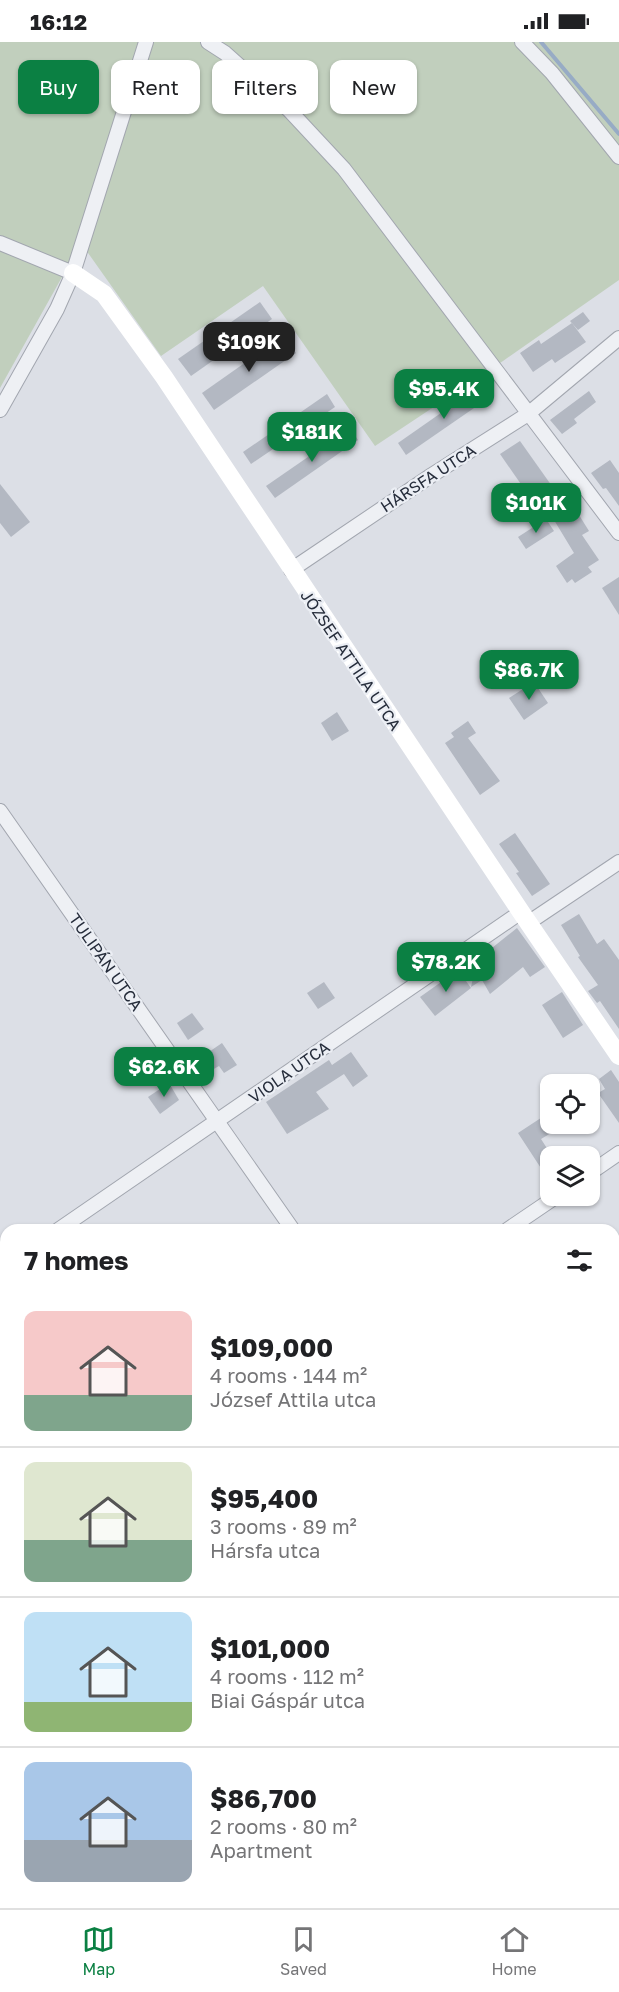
<!DOCTYPE html>
<meta charset="utf-8">
<style>
body{margin:0;font-family:"Golos Text",sans-serif;background:#f6f6f6;color:#202124;height:100vh;display:flex;flex-direction:column;font-size:22px;white-space:nowrap}
*{box-sizing:border-box;margin:0}
p{font-size:20px;color:#757577}
.icon{flex:none;width:33px;height:33px;fill:none;stroke:currentColor;stroke-width:2;stroke-linecap:round;stroke-linejoin:round}
.map{position:relative;flex:1;overflow:hidden}
.drawer{position:absolute;left:0px;top:1182px;width:620px;height:684px;display:flex;flex-direction:column;background:#fff;border-radius:18px 18px 0 0;box-shadow:0 2px 4px #0004}
.drawer>*{flex:none}
.guide{position:absolute;left:18px;top:18px;width:584px;height:54px;display:flex;gap:12px}
.buttons{position:absolute;left:540px;top:1032px;display:grid;gap:12px}
.buttons a{display:grid;place-items:center;width:60px;height:60px;border-radius:12px;background:#fff;box-shadow:0 2px 4px #0004;font-size:30px}
.price{position:absolute;translate:-50% -51px;padding:0 14px;border-radius:12px;background:#0b8043;color:#fff;font-size:20px;line-height:39px;filter:drop-shadow(0 2px 3px #0008)}
.price::after{content:'';position:absolute;left:50%;top:36px;width:18px;height:14px;margin-left:-9px;background:inherit;clip-path:polygon(0 0,100% 0,50% 100%)}
.price.active{background:#222;color:#fff}
ul{padding:0;list-style:none}
li{display:flex;align-items:center;gap:18px;height:150px;padding:0 24px}
li+li{border-top:2px solid #e0e0e0}
li span{display:grid;place-items:center;flex:none;width:168px;height:120px;border-radius:12px;color:#555}
li>.icon{margin-inline-start:auto}
span .icon{width:72px;height:72px;fill:#fffc;stroke-width:1}
li b{font-size:26px}
h2{display:flex;justify-content:space-between;align-items:center;height:72px;padding:0 24px;font-size:26px}
.tag{padding:0 21px;border-radius:12px;background:#fff;box-shadow:0 2px 4px #0004;font-size:21px;line-height:54px}
.tag.active{background:#0b8043;color:#fff}
.status{display:flex;justify-content:space-between;align-items:center;height:42px;padding:0 30px;background:#fff;direction:ltr}
.status svg{height:16px;fill:currentColor}
.tab-bar{display:flex;justify-content:space-around;align-items:center;height:84px;border-top:2px solid #e0e0e0;background:#fff;font-size:16px;color:#757577}
.tab-bar a{display:grid;justify-items:center;gap:3px}
.tab-bar .active{color:#0b8043}
.map>svg:first-child{display:block}
.green{fill:#c1cfbd}
.lines{fill:none;stroke-linecap:round;stroke-linejoin:round}
.stream{stroke:#97abc5;stroke-width:4}
.building{fill:#b3b8c2}
.street-casing{stroke:#a2a6af;stroke-width:16}
.street{stroke:#eef0f4;stroke-width:14}
.secondary{stroke:#fff;stroke-width:18}
.labels{text-anchor:middle;stroke-width:4.5;stroke-linejoin:round;paint-order:stroke}
.street-label{font-size:16px;fill:#262d3b;stroke:#ebeef4}
</style>
<div class="status"><b>16:12</b><svg viewBox="0 0 49 12"><path d="M0 12V9h3v3zM5 12V6h3v6zM10 12V3h3v9zM15 12V0h3v12zM26 1h20v11H26zM47 4h2v5h-2z"/></svg></div>
<div class="map">
<svg width="619" height="1866" viewBox="0 0 619 1866">
<rect width="100%" height="100%" fill="#dcdfe6"/>
<path class="green" d="M0 0H619V238L503 319 375 404 263 244 161 314 81 201 0 346Z"/>
<g class="lines">
<path class="stream" d="M541 0 619 92"/>
</g>
<g class="building">
<path d="M260 260 272 277 191 334 178 317Z"/>
<path d="M583 270 590 279 578 288 570 279Z"/>
<path d="M572 281 586 300 555 321 552 317 533 330 520 311 539 298 541 302Z"/>
<path d="M283 294 296 311 214 368 202 351Z"/>
<path d="M481 343 490 355 406 413 398 401Z"/>
<path d="M589 349 596 360 574 377 577 381 562 392 550 378Z"/>
<path d="M327 352 335 365 251 422 243 410Z"/>
<path d="M350 386 358 398 275 456 266 444Z"/>
<path d="M520 399 554 447 534 461 500 412Z"/>
<path d="M610 418 619 431V464L606 446 603 447 591 431Z"/>
<path d="M0 442 30 480 11 495 0 481Z"/>
<path d="M574 465 589 489 582 493 599 518 588 525 592 530 575 541 572 537 567 541 556 524 574 511 554 478Z"/>
<path d="M546 477 554 489 526 507 518 495Z"/>
<path d="M619 535V573L602 546Z"/>
<path d="M534 640 548 661 524 678 509 656Z"/>
<path d="M337 670 349 689 332 699 321 681Z"/>
<path d="M468 679 476 691 468 696 500 739 480 753 445 701 454 695 451 691Z"/>
<path d="M515 791 550 842 532 854 516 831 519 830 499 802Z"/>
<path d="M579 872 597 902 604 897 619 918V987L600 959 597 961 588 949 598 943 578 915 580 914 561 883Z"/>
<path d="M517 886 545 925 530 935 523 925 490 952 482 938 471 945 477 918Z"/>
<path d="M458 928 471 946 435 974 420 955Z"/>
<path d="M324 940 335 956 318 967 307 951Z"/>
<path d="M562 950 583 983 563 996 542 963Z"/>
<path d="M192 971 204 987 188 998 177 981Z"/>
<path d="M222 1001 237 1023 224 1031 219 1024 212 1028 203 1014Z"/>
<path d="M144 1006 156 1024 138 1035 127 1017Z"/>
<path d="M351 1010 368 1034 353 1045 344 1032 316 1050 329 1067 287 1092 266 1060 329 1018 332 1023Z"/>
<path d="M611 1028 619 1040V1081L598 1051 605 1047 599 1037Z"/>
<path d="M169 1041 179 1058 160 1072 148 1055Z"/>
<path d="M550 1070V1082H566L541 1097 550 1111V1140L518 1091Z"/>
</g>
<g class="lines">
<defs>
<g id="street">
<path d="M208 0 225 11 289 68 344 127 619 491"/>
<path d="M522 0 552 31 619 115"/>
<path d="M0 201 73 231"/>
<path d="M0 368 57 267 73 231 146 0"/>
<path d="M291 528 432 433 528 372 619 296"/>
<path d="M0 769 293 1188"/>
<path d="M528 881 619 820"/>
<path d="M590 1131 619 1111"/>
<path d="M58 1188 521 870"/>
<path d="M507 1188 557 1154"/>
<path d="M0 1227 6 1223"/>
<path d="M614 1387 619 1395"/>
<path d="M0 1539 6 1535"/>
<path d="M0 1776 6 1781"/>
<path d="M96 1860 103 1866"/>
<path d="M499 1860 504 1866"/>
</g>
</defs>
<use href="#street" class="street-casing"/>
<use href="#street" class="street"/>
<path class="secondary" d="M73 231 104 252 164 335 521 870 619 1014"/>
</g>
<g class="labels">
<g class="street-label">
<text transform="translate(428 436) rotate(-33)" y="6">HÁRSFA UTCA</text>
<text transform="translate(351 618) rotate(56)" y="6">JÓZSEF ATTILA UTCA</text>
<text transform="translate(106 920) rotate(55)" y="6">TULIPÁN UTCA</text>
<text transform="translate(289 1030) rotate(-35)" y="6">VIOLA UTCA</text>
</g>
</g>
</svg>
<div class="buttons">
<a><svg class="icon" aria-label="locate" viewBox="0 0 24 24"><circle cx="12" cy="12" r="6"/><path d="M12 2v4M12 18v4M2 12h4M18 12h4"/></svg></a>
<a><svg class="icon" aria-label="layers" viewBox="0 0 24 24"><path d="M12 4l9 5-9 5-9-5zM3 14l9 5 9-5"/></svg></a>
</div>
<b class="price active" style="left:249px;top:331px">$109K</b>
<b class="price" style="left:444px;top:378px">$95.4K</b>
<b class="price" style="left:312px;top:421px">$181K</b>
<b class="price" style="left:536px;top:492px">$101K</b>
<b class="price" style="left:529px;top:659px">$86.7K</b>
<b class="price" style="left:446px;top:951px">$78.2K</b>
<b class="price" style="left:164px;top:1056px">$62.6K</b>
<div class="guide">
<a class="tag active">Buy</a>
<a class="tag">Rent</a>
<a class="tag">Filters</a>
<a class="tag">New</a>
</div>
<section class="drawer">
<h2>7 homes<svg class="icon" aria-label="filters" viewBox="0 0 24 24"><path d="M4 7h16M4 17h16"/><circle cx="9" cy="7" r="2"/><circle cx="15" cy="17" r="2"/></svg></h2>
<ul>
<li><span style="background:linear-gradient(#f6c9c9 70%,#7fa58c 0)"><svg class="icon" aria-label="home" viewBox="0 0 24 24"><path d="M3 11l9-7 9 7M6 9v11h12V9"/></svg></span><div><b>$109,000</b><p>4 rooms · 144 m²</p><p>József Attila utca</p></div></li>
<li><span style="background:linear-gradient(#dfe7d0 65%,#7fa58c 0)"><svg class="icon" aria-label="home" viewBox="0 0 24 24"><path d="M3 11l9-7 9 7M6 9v11h12V9"/></svg></span><div><b>$95,400</b><p>3 rooms · 89 m²</p><p>Hársfa utca</p></div></li>
<li><span style="background:linear-gradient(#bfe0f5 75%,#8fb573 0)"><svg class="icon" aria-label="home" viewBox="0 0 24 24"><path d="M3 11l9-7 9 7M6 9v11h12V9"/></svg></span><div><b>$101,000</b><p>4 rooms · 112 m²</p><p>Biai Gáspár utca</p></div></li>
<li><span style="background:linear-gradient(#a9c7e8 65%,#9aa5b1 0)"><svg class="icon" aria-label="home" viewBox="0 0 24 24"><path d="M3 11l9-7 9 7M6 9v11h12V9"/></svg></span><div><b>$86,700</b><p>2 rooms · 80 m²</p><p>Apartment</p></div></li>
</ul>
</section>
</div>
<nav class="tab-bar">
<a class="active"><svg class="icon" aria-label="map" viewBox="0 0 24 24"><path d="M3 6l6-2 6 2 6-2v14l-6 2-6-2-6 2zM9 4v14M15 6v14"/></svg>Map</a>
<a><svg class="icon" aria-label="saved" viewBox="0 0 24 24"><path d="M7 4h10v16l-5-4-5 4z"/></svg>Saved</a>
<a><svg class="icon" aria-label="home" viewBox="0 0 24 24"><path d="M3 11l9-7 9 7M6 9v11h12V9"/></svg>Home</a>
</nav>
